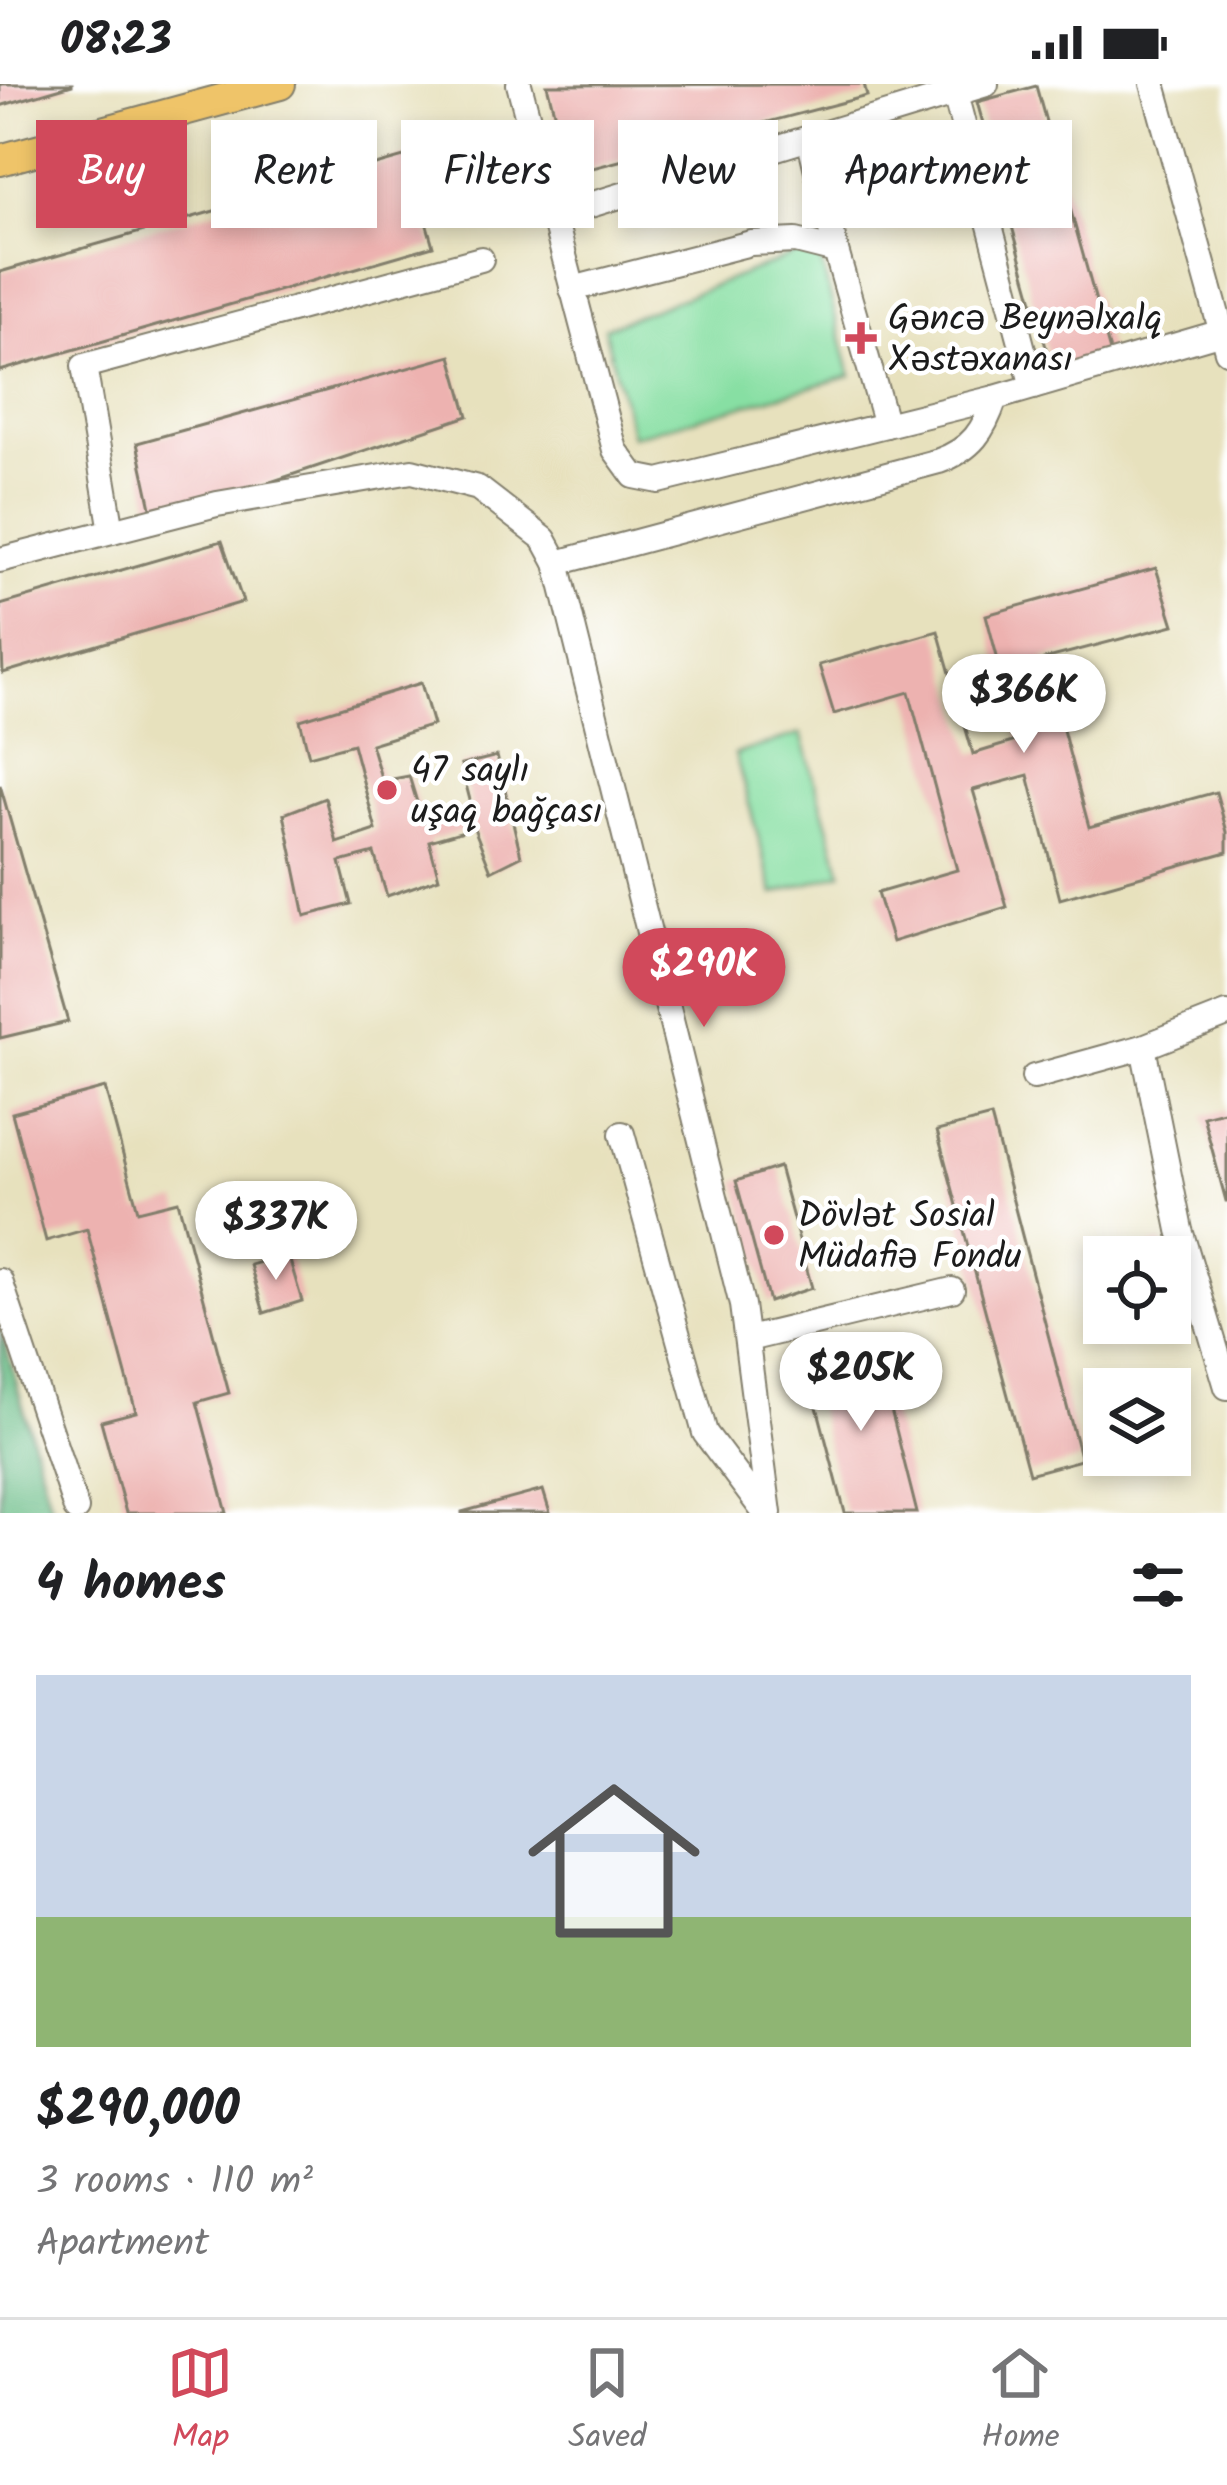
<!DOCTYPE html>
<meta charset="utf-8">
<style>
body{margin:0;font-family:Kalam,sans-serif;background:#f6f6f6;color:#202124;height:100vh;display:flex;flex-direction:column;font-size:45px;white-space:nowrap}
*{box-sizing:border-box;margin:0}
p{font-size:39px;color:#757577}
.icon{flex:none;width:66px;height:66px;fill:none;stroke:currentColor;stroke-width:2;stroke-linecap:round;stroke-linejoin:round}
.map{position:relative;height:1429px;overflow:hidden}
.sheet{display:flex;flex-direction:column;background:#fff;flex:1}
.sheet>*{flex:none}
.hud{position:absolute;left:36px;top:36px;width:1155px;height:108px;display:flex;gap:24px}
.controls{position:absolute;left:1083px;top:1152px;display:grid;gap:24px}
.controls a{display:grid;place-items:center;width:108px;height:108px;border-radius:0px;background:#fff;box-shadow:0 6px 18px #0003;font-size:60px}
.price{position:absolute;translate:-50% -102px;padding:0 27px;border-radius:42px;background:#fff;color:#222;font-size:39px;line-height:78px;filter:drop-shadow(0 3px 6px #0008)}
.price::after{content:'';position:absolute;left:50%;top:72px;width:36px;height:27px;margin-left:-18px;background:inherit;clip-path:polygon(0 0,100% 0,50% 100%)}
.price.current{background:#d1495b;color:#fff}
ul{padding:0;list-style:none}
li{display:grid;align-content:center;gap:24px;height:636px;padding:0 36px}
li span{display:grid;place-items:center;height:372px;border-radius:0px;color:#555}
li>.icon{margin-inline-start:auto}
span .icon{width:216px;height:216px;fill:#fffc;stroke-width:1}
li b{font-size:51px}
h2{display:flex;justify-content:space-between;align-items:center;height:144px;padding:0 36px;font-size:51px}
.pill{padding:0 42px;border-radius:0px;background:#fff;box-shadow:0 6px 18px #0003;font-size:42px;line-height:108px}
.pill.current{background:#d1495b;color:#fff}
.status{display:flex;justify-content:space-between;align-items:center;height:84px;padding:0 60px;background:#fff;direction:ltr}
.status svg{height:33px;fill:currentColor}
.dock{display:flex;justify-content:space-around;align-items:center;height:168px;border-top:3px solid #e0e0e0;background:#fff;font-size:33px;color:#757577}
.dock a{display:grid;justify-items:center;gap:6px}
.dock .current{color:#d1495b}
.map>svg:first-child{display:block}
.green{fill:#87dfa3;stroke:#527e60;stroke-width:3}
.forest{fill:#6dbe89;stroke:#446d52;stroke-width:3}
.building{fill:#edb2b0}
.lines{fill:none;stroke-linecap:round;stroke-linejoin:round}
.minor-casing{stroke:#827e6c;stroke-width:28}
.major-casing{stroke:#827e6c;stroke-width:34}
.minor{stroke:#fff;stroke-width:24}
.major{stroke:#efc469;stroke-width:30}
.poi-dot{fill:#d1495b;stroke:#fff;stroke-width:4.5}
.labels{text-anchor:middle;stroke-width:9;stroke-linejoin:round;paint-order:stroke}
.poi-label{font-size:36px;fill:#1c1c1c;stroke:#fff;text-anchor:start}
</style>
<div class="status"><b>08:23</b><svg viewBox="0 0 49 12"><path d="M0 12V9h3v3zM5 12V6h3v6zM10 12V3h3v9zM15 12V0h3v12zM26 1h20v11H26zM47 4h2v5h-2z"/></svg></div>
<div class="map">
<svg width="1227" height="1429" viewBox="0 0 1227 1429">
<rect width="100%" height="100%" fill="#fff"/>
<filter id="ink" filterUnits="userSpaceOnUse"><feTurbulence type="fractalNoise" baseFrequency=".00833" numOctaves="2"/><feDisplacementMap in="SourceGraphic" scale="24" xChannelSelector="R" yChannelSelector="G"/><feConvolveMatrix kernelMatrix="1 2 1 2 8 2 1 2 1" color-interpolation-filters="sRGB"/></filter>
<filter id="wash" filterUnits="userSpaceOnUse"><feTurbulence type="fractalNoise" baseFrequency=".004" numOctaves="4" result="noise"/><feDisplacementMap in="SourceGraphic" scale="48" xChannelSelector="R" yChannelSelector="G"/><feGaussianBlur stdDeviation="2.7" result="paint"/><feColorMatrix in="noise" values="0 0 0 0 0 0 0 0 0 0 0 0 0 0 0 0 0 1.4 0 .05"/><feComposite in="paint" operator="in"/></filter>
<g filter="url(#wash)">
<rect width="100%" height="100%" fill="#e7e1bd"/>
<g class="green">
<path d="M817 162 851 292 632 352 604 244Z"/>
<path d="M801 650 842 789 774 810 735 670Z"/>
</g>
<path class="forest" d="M1 1245 53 1429H0Z"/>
<g id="blocks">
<g class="building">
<path d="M0 0H72V1L0 22Z"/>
<path d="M864 0 867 12 570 90 547 1Z"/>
<path d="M1036 2 1111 271 1053 288 977 18Z"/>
<path d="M407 72 433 162 0 287V188Z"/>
<path d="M451 272 468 332 154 437 137 359Z"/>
<path d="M222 457 243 518 3 589 0 521Z"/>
<path d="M1156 484 1174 541 1044 575 1089 743 1216 708 1227 748V768L1060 815 1028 691 973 706 1007 823 892 858 877 809 957 786 909 608 834 630 819 581 938 547 973 670 1019 656 986 531Z"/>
<path d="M421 599 433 641 371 660 382 697 409 692 423 738 472 724 461 681 497 672 521 772 491 787 474 744 429 757 439 794 387 812 374 769 340 778 351 820 305 832 284 730 325 714 337 759 376 746 353 660 309 672 300 636Z"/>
<path d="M0 701 68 938 0 954Z"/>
<path d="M105 1004 138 1127 178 1117 229 1309 197 1318 227 1429H126L101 1337 136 1328 87 1145 46 1157 12 1029Z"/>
<path d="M1227 1026V1117H1226L1203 1032Z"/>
<path d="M991 1033 1081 1376 1029 1390 937 1047Z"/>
<path d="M779 1083 812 1204 769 1218 736 1097Z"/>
<path d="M1161 1159 1165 1173H1116V1172Z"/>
<path d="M288 1170 302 1217 264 1229 250 1181Z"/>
<path d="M1170 1198 1182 1238 1119 1255 1115 1239H1170Z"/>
<path d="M875 1262 917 1429H845L806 1281Z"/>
<path d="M543 1406 550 1429H462V1428Z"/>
</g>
</g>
</g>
<g filter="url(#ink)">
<use href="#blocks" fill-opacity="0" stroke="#827e6c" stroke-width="3"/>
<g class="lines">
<defs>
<g id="minor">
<path d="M519 0 615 366 634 392 659 397 995 314"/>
<path d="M1153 0 1227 267"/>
<path d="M955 10 1033 303"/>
<path d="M810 57 836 167"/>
<path d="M554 132 986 0"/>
<path d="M572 205 751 159 796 157 836 167 886 341"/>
<path d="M112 447 84 282 481 175"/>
<path d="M0 476 217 420 412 387 478 404 544 455 557 479 742 1221 769 1429"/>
<path d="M557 479 939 377C972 365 984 347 995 314L1222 248"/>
<path d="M1143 963 1180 1146 1227 1303"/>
<path d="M1034 993 1143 963 1227 930"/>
<path d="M622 1050 705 1349 765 1429"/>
<path d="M0 1197 76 1425"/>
<path d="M748 1255 952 1206"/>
</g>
<path id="major" d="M0 76 280 0"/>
</defs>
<use href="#minor" class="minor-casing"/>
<use href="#major" class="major-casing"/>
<use href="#minor" class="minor"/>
<use href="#major" class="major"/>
</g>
</g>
<g class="poi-dot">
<path d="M855 236h12v12h12v12h-12v12h-12v-12h-12v-12h12z"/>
<circle cx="387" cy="706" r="12"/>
<circle cx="774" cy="1151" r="12"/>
</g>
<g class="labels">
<g class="poi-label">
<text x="888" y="246">Gəncə Beynəlxalq<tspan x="888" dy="41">Xəstəxanası</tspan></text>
<text x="411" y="698">47 saylı<tspan x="411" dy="41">uşaq bağçası</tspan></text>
<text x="798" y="1143">Dövlət Sosial<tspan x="798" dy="41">Müdafiə Fondu</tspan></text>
</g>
</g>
</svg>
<div class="controls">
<a><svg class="icon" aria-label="locate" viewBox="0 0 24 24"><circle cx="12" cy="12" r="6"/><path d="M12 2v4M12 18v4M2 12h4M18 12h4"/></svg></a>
<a><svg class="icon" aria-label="layers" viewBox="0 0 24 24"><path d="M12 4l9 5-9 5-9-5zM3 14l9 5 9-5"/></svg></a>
</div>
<b class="price" style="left:1024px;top:672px">$366K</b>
<b class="price current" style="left:704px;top:946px">$290K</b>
<b class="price" style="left:276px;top:1199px">$337K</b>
<b class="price" style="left:861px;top:1350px">$205K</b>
<div class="hud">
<a class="pill current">Buy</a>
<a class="pill">Rent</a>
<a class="pill">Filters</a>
<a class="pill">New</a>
<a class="pill">Apartment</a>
</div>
</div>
<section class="sheet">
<h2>4 homes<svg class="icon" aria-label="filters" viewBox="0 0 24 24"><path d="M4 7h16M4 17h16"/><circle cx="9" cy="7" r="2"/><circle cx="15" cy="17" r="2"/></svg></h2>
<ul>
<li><span style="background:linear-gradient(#c9d6e8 65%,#8fb573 0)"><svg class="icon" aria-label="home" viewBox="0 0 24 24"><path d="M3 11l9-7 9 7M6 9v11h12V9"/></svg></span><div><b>$290,000</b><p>3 rooms · 110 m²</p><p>Apartment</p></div></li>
</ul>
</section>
<nav class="dock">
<a class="current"><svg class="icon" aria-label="map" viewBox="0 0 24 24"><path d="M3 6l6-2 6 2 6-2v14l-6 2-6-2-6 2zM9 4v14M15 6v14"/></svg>Map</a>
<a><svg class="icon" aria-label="saved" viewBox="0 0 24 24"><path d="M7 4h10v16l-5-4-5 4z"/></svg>Saved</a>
<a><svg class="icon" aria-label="home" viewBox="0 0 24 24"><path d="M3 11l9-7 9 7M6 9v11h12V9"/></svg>Home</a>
</nav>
